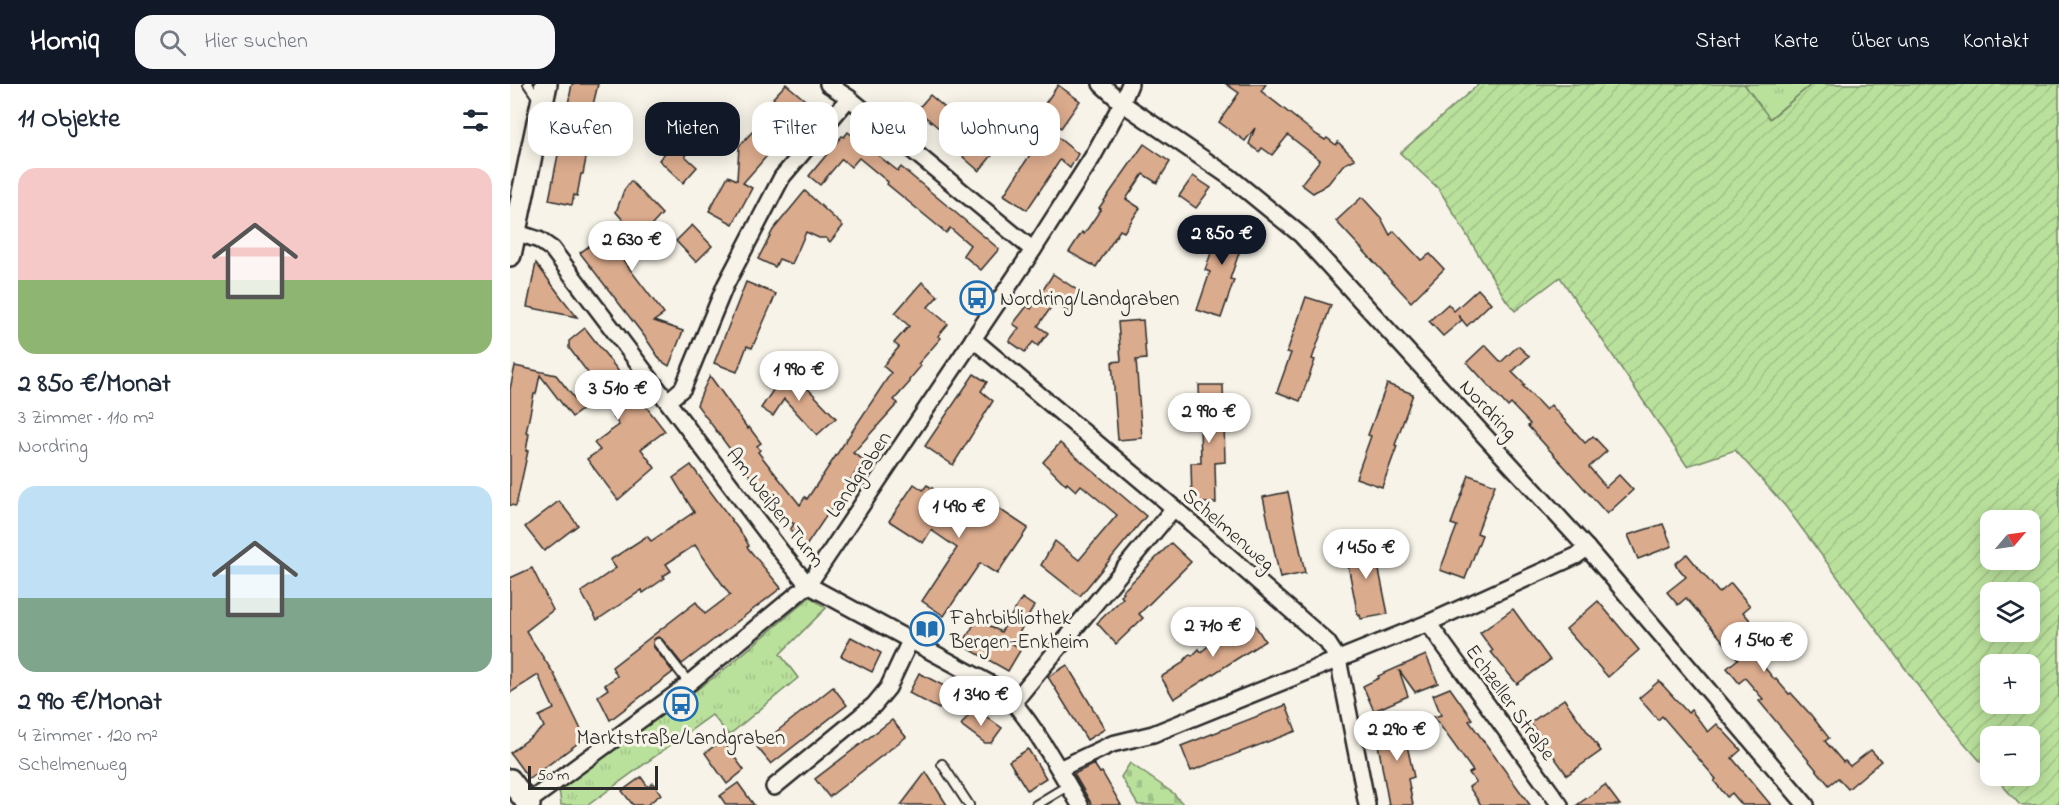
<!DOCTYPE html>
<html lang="de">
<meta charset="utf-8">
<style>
body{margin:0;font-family:"Indie Flower",sans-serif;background:#f6f6f7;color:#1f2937;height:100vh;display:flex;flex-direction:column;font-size:22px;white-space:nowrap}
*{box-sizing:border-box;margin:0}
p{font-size:20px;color:#747a83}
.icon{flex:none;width:33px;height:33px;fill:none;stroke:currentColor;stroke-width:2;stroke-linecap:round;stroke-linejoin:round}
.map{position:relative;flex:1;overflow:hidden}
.details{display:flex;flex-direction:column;background:#fff;width:510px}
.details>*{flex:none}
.top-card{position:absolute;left:18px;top:18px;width:570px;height:54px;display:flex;gap:12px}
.needle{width:39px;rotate:61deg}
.buttons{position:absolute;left:1470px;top:426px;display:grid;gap:12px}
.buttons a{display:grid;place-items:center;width:60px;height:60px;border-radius:12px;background:#fff;box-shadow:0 3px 15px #0003;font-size:30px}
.scale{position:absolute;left:18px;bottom:15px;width:130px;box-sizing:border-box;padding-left:6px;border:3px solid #2b2b2b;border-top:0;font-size:16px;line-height:21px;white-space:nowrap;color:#2b2b2b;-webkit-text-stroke:4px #f7f3e8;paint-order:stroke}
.price{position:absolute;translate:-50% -51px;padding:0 14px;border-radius:21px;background:#fff;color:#222;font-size:20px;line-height:39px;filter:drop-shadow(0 2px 3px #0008)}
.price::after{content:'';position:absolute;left:50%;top:36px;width:18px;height:14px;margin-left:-9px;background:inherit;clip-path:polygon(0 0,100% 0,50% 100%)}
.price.active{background:#111827;color:#fff}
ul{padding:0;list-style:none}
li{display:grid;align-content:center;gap:12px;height:318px;padding:0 18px}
li span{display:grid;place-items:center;height:186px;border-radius:18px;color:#555}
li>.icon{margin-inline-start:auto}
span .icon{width:108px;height:108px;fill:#fffc;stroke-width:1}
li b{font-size:26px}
h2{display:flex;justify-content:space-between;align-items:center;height:72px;padding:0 18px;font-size:26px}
.pill{padding:0 21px;border-radius:18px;background:#fff;box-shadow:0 3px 15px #0003;font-size:21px;line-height:54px}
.pill.active{background:#111827;color:#fff}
header{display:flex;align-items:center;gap:36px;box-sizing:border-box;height:84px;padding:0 30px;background:#111827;color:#fff}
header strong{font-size:28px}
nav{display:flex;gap:33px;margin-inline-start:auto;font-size:21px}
.search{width:420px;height:54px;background:#f6f6f7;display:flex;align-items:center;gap:15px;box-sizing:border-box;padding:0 21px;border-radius:18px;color:#747a83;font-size:22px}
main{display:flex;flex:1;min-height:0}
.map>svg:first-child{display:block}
.grass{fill:url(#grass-tufts);stroke:#728664;stroke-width:1.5}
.cemetery{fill:url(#cemetery-stones);stroke:#728664;stroke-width:1.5}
.garden{fill:url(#garden-furrows);stroke:#728664;stroke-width:1.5;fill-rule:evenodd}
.building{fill:#dbab8d;stroke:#2b2b2b;stroke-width:1.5}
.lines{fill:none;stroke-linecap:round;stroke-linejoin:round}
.lane-casing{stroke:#2b2b2b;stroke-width:12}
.street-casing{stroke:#2b2b2b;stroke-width:20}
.secondary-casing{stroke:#2b2b2b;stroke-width:26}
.lane{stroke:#f7f3e8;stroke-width:8}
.street{stroke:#f7f3e8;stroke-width:15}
.secondary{stroke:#f7f3e8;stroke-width:21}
.labels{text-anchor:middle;stroke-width:6;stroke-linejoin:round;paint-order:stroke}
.poi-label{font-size:21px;fill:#2b2b2b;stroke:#f7f3e8;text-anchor:start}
.street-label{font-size:21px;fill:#2b2b2b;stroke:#f7f3e8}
</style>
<header>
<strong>Homiq</strong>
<div class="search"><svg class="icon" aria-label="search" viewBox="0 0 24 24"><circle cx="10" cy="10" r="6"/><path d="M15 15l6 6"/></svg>Hier suchen</div>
<nav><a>Start</a><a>Karte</a><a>Über uns</a><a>Kontakt</a></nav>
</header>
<main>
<section class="details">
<h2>11 Objekte<svg class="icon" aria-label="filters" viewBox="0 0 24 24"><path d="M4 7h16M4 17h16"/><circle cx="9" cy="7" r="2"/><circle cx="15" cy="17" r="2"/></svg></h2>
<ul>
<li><span style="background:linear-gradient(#f6c9c9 60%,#8fb573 0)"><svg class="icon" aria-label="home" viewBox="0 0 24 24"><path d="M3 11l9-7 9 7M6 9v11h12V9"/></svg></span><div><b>2 850 €/Monat</b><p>3 Zimmer · 110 m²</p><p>Nordring</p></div></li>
<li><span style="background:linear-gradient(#bfe0f5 60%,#7fa58c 0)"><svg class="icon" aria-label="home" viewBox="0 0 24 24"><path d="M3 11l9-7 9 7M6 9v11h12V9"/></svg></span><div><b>2 990 €/Monat</b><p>4 Zimmer · 120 m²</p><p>Schelmenweg</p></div></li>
</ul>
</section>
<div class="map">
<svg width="1549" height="721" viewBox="0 0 1549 721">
<defs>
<pattern id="grass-tufts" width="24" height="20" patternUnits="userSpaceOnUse" patternTransform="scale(1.5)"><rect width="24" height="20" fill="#bae19c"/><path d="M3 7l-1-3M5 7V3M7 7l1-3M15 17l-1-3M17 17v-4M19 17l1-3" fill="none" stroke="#a0c187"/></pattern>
<pattern id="cemetery-stones" width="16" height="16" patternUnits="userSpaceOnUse" patternTransform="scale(1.5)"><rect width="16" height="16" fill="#bae19c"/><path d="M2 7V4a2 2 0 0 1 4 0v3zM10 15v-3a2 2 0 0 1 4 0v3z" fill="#a0c187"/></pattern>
<pattern id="garden-furrows" width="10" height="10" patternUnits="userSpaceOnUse" patternTransform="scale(1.5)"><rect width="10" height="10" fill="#bae19c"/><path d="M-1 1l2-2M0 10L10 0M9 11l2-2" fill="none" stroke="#a0c187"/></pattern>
</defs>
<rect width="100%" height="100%" fill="#f7f3e8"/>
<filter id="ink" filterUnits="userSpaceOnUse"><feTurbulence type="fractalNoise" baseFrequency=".0167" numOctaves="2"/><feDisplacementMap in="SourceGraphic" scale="12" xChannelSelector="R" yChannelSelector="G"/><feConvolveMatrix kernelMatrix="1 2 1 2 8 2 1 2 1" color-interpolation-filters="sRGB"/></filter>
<g filter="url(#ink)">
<g class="grass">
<path d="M1234 0H1302L1259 35Z"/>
<path d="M300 513 316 524 270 570 288 594 219 651 202 631 78 721H51L49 704 210 589Z"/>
</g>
<path class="cemetery" d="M620 679 663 709 674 721H628L611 693Z"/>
<path class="garden" d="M969 0H1234L1260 35 1302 0H1549V721H1510L1484 692H1520V652H1480V688L1431 633 1276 423 1225 366 1177 382 1050 193 1005 227 996 216 929 105 890 69ZM1480 436H1520V476H1480ZM1480 508H1520V548H1480ZM1480 580H1520V620H1480Z"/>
<g class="building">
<path d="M62 0H88L83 21 86 22 73 90H71L67 112 64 111 62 121 39 116Z"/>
<path d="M276 0 301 21 288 36 286 34 261 62 264 64 233 99 242 104 223 140 199 127 218 92 227 96 229 62 269 19 263 14Z"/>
<path d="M716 0H756L751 7 807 51 815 56 817 54 826 61 828 58 845 75 833 81 818 100 803 109 791 100 810 76 778 51 762 71 752 64 749 68 739 60 745 44 735 57 709 38 729 9Z"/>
<path d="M548 1 570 17 551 44 529 28Z"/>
<path d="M420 11 447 34 435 49 407 26Z"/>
<path d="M338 48 388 87 391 83 489 165 471 186 453 171 460 161 440 144 436 149 428 142 377 100 378 98 349 74 341 83 332 75 310 101 299 92 332 52 334 53Z"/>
<path d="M172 49 185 61 175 72 187 83 173 99 149 76Z"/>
<path d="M545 51 568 70 560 84 550 76 517 126 494 111 523 66 529 71Z"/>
<path d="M467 56 484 69 469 87 453 73Z"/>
<path d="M634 60 660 78 647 99 633 90 616 115 630 124 614 148 610 146 586 183 559 168 572 148 574 150 591 125 589 124Z"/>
<path d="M683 92 701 104 686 124 669 112Z"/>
<path d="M121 97 152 130 142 141 106 167 154 230 144 237 173 247 159 282 151 277 135 253 70 169 113 136 106 128 114 106Z"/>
<path d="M295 107 333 142 320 158 316 154H309L296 148 282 180 269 175 265 183 248 175 263 146Z"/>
<path d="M852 113 871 134 880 151 884 147 911 176 920 170 934 185 901 218 826 137Z"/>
<path d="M714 132 739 140 720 195 724 196 711 234 687 226 700 188 695 186Z"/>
<path d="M182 141 202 162 186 178 166 157Z"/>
<path d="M26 179 52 214 67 233 17 223Z"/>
<path d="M543 190 573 210 561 230 544 219 528 242 538 249 528 262 523 258 515 268 499 257 509 244 503 240 517 222 521 225Z"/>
<path d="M236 198 266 210 242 264 237 262 227 288 204 279Z"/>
<path d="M412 198 428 212 418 223 438 240 428 252 431 254 408 280 411 282 399 296 400 298 384 316 388 319 343 369 354 376 294 465 280 446 284 440 269 431 187 321 193 306 200 292 238 345 239 343 251 359 247 362 250 366 248 368 290 421 295 413 297 415 381 289 373 282 389 263 384 259 399 242 385 229Z"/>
<path d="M968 205 981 219 957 242 948 231 952 236 933 252 919 237 938 220 944 227Z"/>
<path d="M796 213 821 221 802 275 805 276 790 317 767 308 781 269 777 268Z"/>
<path d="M633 236 636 275 626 276 632 354 608 356 602 278 611 277 608 238Z"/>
<path d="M75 244 155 347 131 365 145 384 108 416 77 375 90 366 84 359 109 341 100 328 105 324 59 264V257Z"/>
<path d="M975 261 991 278 1008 262 1019 272 1002 288 1015 301 1013 302 1036 326 1041 321 1075 359 1083 352 1097 367 1079 383 1096 403 1109 391 1123 406 1097 430 1018 342 1020 340 1001 320 998 323 957 278Z"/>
<path d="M5 282 46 291 73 325 62 333 30 291 26 310H24L16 349 19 350 16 367H18L6 422 0 421V305Z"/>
<path d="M278 284 326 334 307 351 274 315 263 332 251 324Z"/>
<path d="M464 290 477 298 471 307 483 317 443 381 415 362Z"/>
<path d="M877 300 903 310 885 361 887 362 872 403 846 394 861 352 858 351Z"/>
<path d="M689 301H713L715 378 705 379 706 419H682L681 379H691Z"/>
<path d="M550 359 636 432 570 512 531 481 545 457 569 476 607 431 571 401 566 407 557 399 556 401 533 378Z"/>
<path d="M181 381 234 453 239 462 237 463 271 504 172 580 152 555 148 553 144 555 143 562 163 588 100 636 88 612 98 605 95 601 107 592 102 583 186 518 195 530 220 511 185 461 156 480 161 487 153 492 155 494 133 509 132 506 87 536 71 508 106 484 100 476 137 452 141 457 184 428 163 394Z"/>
<path d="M959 391 985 401 967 449 972 451 955 495 930 486 947 442 941 440Z"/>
<path d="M404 400 413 406 417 401 432 410 429 416 458 434 471 413 518 444 487 490 470 479 434 532 412 517 447 464 421 446 413 459 379 437Z"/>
<path d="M778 408 795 489 770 494 753 413Z"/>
<path d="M49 417 68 441 34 467 15 443Z"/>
<path d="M1153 440 1162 462 1128 475 1118 451Z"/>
<path d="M863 457 878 530 851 535 850 531 848 532 835 466H837L836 463Z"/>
<path d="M661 459 681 478 629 530 633 534 606 560 587 539 613 514 611 512 614 509 612 508Z"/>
<path d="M1177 470 1209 509 1221 499 1240 522 1233 528 1263 563 1248 576 1265 596 1266 595 1279 610 1281 609 1301 631 1319 654 1315 657 1333 678 1335 677 1340 682 1361 666 1371 677 1338 705 1328 694 1319 701 1249 617 1253 615 1235 594 1229 599 1217 584 1228 575 1207 550 1176 514 1168 521 1157 508 1176 493 1165 480Z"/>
<path d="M22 484 43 526 16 547 44 590 75 654 19 695 0 669 34 643 29 632 44 625 28 591 0 609V494Z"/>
<path d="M512 514 524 522 503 560 511 565 498 587 452 561 467 535 491 548Z"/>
<path d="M1088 517 1129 566 1098 593 1056 545Z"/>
<path d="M1003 525 1040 576 1007 600 981 568 983 567 970 549Z"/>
<path d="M741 535 755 557 664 615 651 593 671 580 680 570 682 572 689 565 691 568 714 549 717 552 735 536 737 538Z"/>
<path d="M341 553 371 569 362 588 331 572Z"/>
<path d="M916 571 928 599 905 608 889 586 898 612 864 627 853 602 869 594 868 592Z"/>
<path d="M557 581 595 645 577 656 538 593Z"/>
<path d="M409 589 440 605 429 625 399 609Z"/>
<path d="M1149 597 1178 629 1181 626 1198 648 1207 640 1221 655 1231 666 1222 674 1261 721H1232L1222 709 1217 713 1204 697 1206 695 1152 632 1148 636 1129 614Z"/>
<path d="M323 603 337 621 261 680 247 663Z"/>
<path d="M940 604 962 635 959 637 1020 721H971L959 703 966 698 959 689 963 687 924 633 931 631 923 611Z"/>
<path d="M1054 615 1091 667 1057 691 1020 639Z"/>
<path d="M776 621 786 647 681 687 671 662Z"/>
<path d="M464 624 492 644 481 659H475L451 641Z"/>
<path d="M382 636 396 653 319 713 305 695Z"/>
<path d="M906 638 911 654 896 657 904 693 898 695 903 721H879L866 649Z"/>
<path d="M212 656 234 686 217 700 195 669Z"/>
<path d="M518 665 536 694 517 706 499 677Z"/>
<path d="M584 680 590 689 592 688 611 721H582L564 690Z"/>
<path d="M416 688 437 721H391Z"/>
<path d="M131 693 138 703 143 699 151 710 137 721H123L112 707Z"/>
<path d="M228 699 244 721H216L210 712Z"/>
<path d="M1095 701 1110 721H1067Z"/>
</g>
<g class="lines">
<defs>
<g id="lane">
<path d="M18 0 29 16"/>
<path d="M148 559 179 599"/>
<path d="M432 680 459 721"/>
<path d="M526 721 559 701"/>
</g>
<g id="street">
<path d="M318 0 339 14 523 166"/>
<path d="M591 0 612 19 720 93 791 151 1077 464 1296 721"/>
<path d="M5 148 29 156 42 165 272 469 298 501 492 606C522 636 548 684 570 721"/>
<path d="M463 255 664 424 817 558 828 575 857 721"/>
<path d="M158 317 173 304 215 202 272 93 339 14"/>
<path d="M918 539 1050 721"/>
<path d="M504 618 664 424"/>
<path d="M549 685 602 660 643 650 918 539 1066 472 1077 464"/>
<path d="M264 703 364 621 378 604 400 557"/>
<path d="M17 719 167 609 298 501 523 166 582 74 612 19 620 0"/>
</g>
<g id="secondary">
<path d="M0 171 36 0"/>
<path d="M0 696 19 721"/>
</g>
</defs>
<use href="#lane" class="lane-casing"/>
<use href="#street" class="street-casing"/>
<use href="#secondary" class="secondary-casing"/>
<use href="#lane" class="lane"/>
<use href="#street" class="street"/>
<use href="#secondary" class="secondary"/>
</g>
</g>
<defs>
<symbol id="bus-ring" viewBox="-11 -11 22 22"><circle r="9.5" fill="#f7f3e8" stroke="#1f6fb2" stroke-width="1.5"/><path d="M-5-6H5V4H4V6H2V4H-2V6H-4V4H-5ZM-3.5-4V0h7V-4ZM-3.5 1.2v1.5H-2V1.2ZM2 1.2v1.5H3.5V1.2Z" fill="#1f6fb2"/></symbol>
<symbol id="library-ring" viewBox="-11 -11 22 22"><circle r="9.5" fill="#f7f3e8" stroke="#1f6fb2" stroke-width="1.5"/><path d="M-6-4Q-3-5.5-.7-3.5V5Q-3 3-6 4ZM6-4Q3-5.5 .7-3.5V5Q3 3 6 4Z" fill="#1f6fb2"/></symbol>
</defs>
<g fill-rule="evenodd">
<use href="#bus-ring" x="448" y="195" width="38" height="38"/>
<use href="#library-ring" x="398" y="526" width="38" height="38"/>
<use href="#bus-ring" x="152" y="601" width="38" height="38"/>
</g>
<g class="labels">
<g class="poi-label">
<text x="490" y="221">Nordring/Landgraben</text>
<text x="440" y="540">Fahrbibliothek<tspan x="440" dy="24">Bergen-Enkheim</tspan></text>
<text x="171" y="660" text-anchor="middle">Marktstraße/Landgraben</text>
</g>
<g class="street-label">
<text transform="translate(979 325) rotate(47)" y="7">Nordring</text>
<text transform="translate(348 390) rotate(-56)" y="7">Landgraben</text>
<text transform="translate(266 423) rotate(52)" y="7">Am Weißen Turm</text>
<text transform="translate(719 445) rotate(41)" y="7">Schelmenweg</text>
<text transform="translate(1001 618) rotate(54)" y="7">Echzeller Straße</text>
</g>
</g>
</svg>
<div class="buttons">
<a><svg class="needle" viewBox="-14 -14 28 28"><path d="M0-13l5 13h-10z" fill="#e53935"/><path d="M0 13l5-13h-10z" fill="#747a83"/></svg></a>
<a><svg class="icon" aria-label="layers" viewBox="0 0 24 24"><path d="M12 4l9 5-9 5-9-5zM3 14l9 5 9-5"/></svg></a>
<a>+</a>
<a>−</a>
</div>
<div class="scale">50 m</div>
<b class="price active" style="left:712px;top:182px">2 850 €</b>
<b class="price" style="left:122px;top:188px">2 630 €</b>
<b class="price" style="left:289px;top:318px">1 990 €</b>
<b class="price" style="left:108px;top:337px">3 510 €</b>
<b class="price" style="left:699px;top:360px">2 990 €</b>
<b class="price" style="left:449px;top:455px">1 490 €</b>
<b class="price" style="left:856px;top:496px">1 450 €</b>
<b class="price" style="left:703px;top:574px">2 710 €</b>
<b class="price" style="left:1254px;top:589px">1 540 €</b>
<b class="price" style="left:471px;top:643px">1 340 €</b>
<b class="price" style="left:887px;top:678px">2 290 €</b>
<div class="top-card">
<a class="pill">Kaufen</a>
<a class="pill active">Mieten</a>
<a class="pill">Filter</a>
<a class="pill">Neu</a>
<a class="pill">Wohnung</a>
</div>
</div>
</main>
